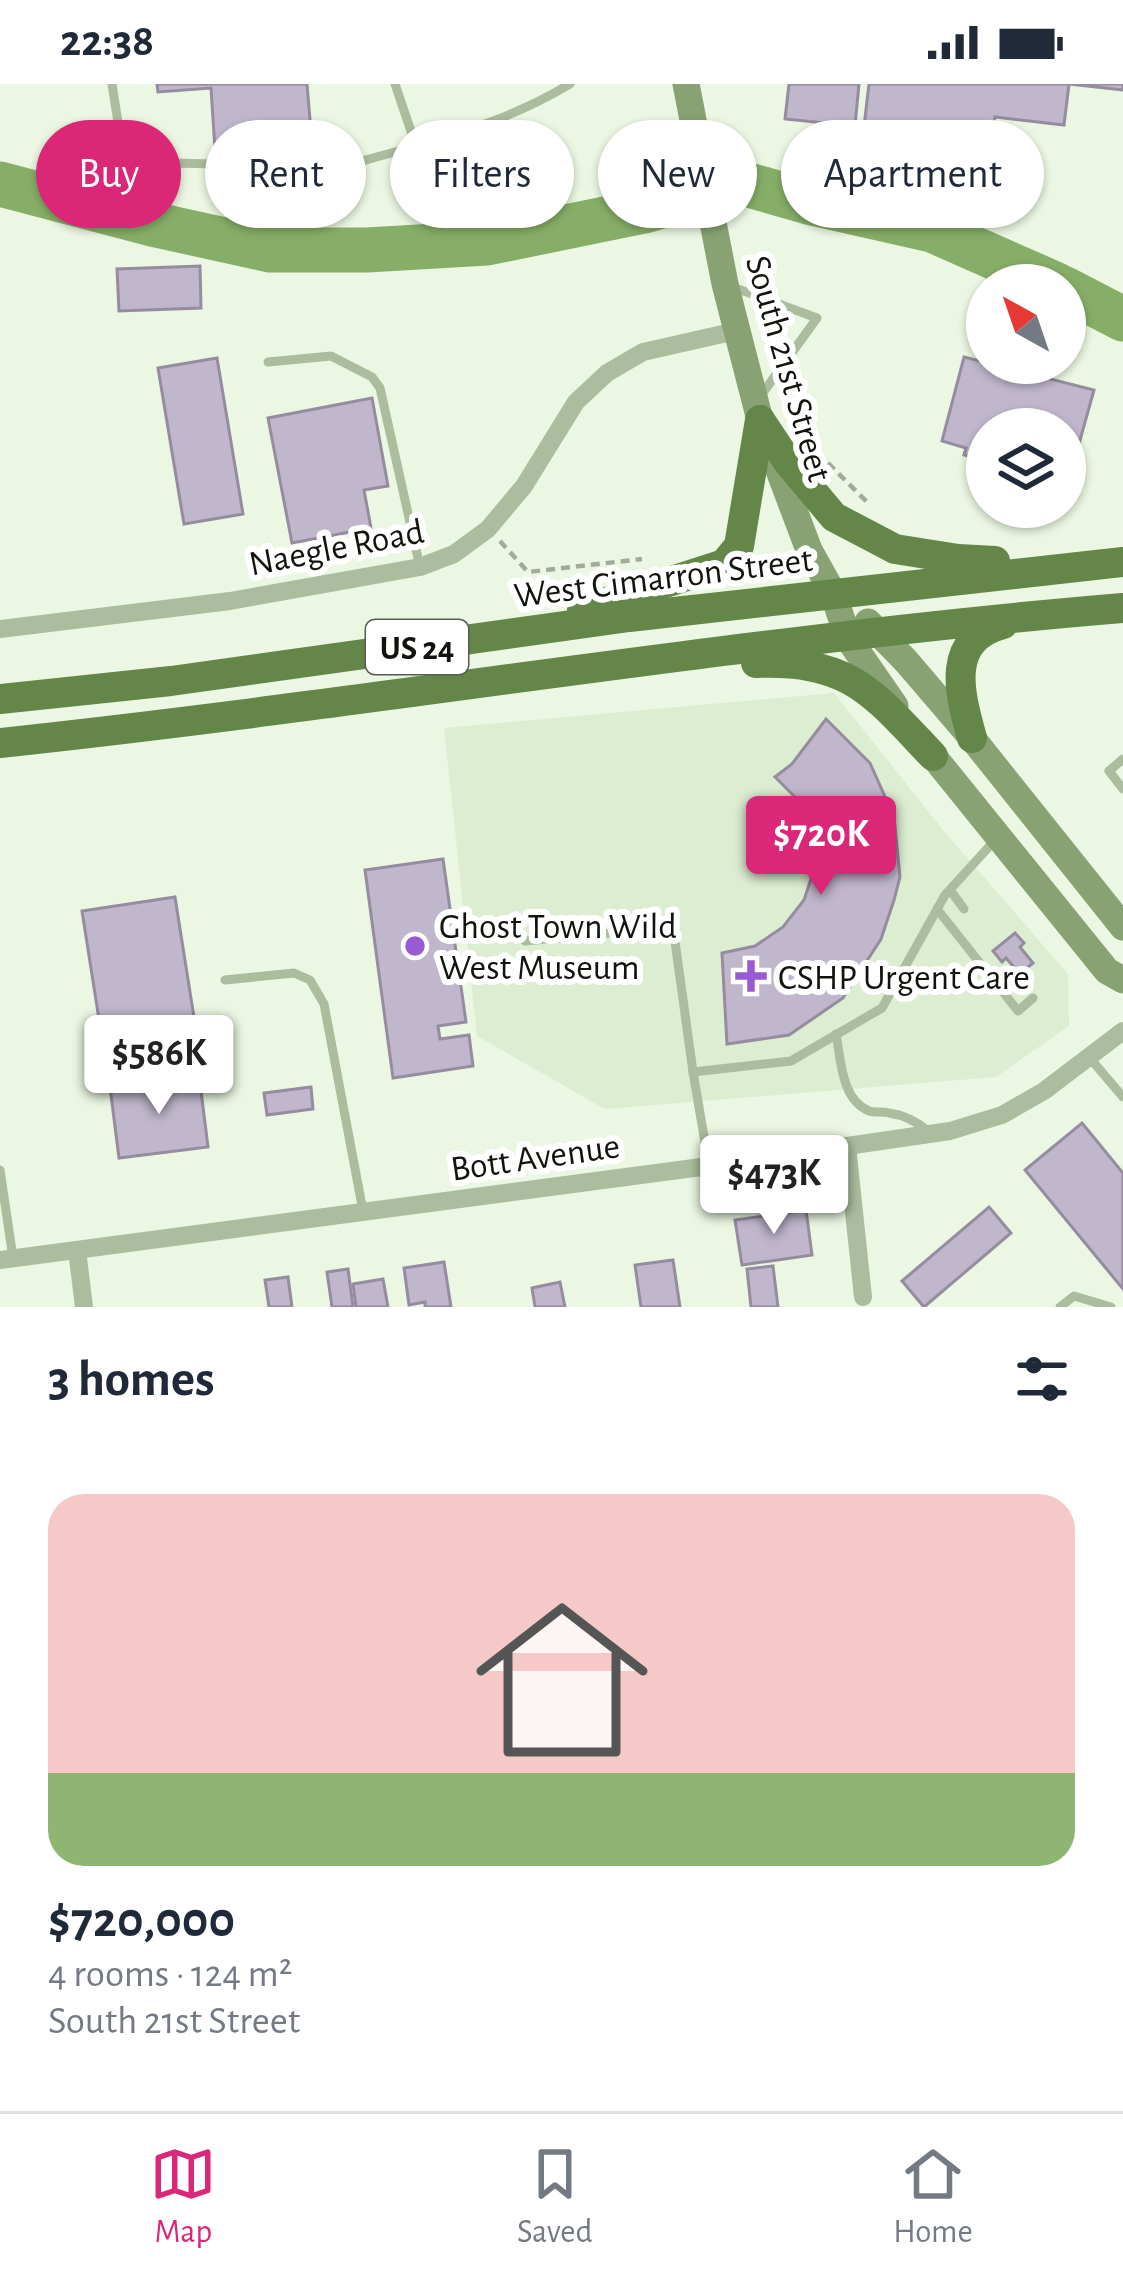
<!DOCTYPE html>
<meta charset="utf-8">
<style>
body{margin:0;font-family:"Alegreya Sans",sans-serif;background:#f6f6f7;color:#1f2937;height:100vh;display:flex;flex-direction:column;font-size:45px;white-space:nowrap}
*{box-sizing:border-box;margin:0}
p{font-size:39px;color:#747a83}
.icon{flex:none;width:66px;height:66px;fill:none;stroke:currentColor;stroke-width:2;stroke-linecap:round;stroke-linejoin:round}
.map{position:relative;height:1223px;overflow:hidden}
.details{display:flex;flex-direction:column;background:#fff;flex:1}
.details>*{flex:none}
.banner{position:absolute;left:36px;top:36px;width:1053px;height:108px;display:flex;gap:24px}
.needle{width:78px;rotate:320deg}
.fabs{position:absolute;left:966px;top:180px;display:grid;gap:24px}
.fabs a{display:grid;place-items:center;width:120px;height:120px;border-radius:50%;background:#fff;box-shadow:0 3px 9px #0004;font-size:60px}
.price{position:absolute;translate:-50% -102px;padding:0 27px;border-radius:12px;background:#fff;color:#222;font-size:39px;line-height:78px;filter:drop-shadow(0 3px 6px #0008)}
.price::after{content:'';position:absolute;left:50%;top:72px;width:36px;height:27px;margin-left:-18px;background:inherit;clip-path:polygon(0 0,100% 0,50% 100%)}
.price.on{background:#db2777;color:#fff}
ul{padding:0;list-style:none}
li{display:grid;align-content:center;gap:24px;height:636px;padding:0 48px}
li+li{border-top:3px solid #e0e1e3}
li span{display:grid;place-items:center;height:372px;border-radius:36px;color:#555}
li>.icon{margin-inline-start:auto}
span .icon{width:216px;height:216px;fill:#fffc;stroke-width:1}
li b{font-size:51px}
h2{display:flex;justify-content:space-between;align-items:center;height:144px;padding:0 48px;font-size:51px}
.tag{padding:0 42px;border-radius:54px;background:#fff;box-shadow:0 3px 9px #0004;font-size:42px;line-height:108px}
.tag.on{background:#db2777;color:#fff}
.status{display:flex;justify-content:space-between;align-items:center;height:84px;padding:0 60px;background:#fff;direction:ltr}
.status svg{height:33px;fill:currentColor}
.tab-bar{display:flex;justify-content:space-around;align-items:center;height:168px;border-top:3px solid #e0e1e3;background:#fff;font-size:33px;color:#747a83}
.tab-bar a{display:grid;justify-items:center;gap:6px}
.tab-bar .on{color:#db2777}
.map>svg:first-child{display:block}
.built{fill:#dcedd1}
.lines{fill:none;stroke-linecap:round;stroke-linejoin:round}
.river{stroke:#87ae68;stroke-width:45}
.building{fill:#c0b7cc;stroke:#958ca0;stroke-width:3}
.path{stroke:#a2ab9b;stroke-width:4.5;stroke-dasharray:9 6;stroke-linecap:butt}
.service{stroke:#abbd9e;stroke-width:9}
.minor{stroke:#abbd9e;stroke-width:18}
.secondary{stroke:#88a274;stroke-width:27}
.trunk{stroke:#648648;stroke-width:30}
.poi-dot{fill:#995bd1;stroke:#fff;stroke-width:4.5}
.labels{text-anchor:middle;stroke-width:12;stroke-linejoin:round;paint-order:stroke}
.shield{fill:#fff;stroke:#585a56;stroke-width:3}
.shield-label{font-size:33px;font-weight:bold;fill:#10140d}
.street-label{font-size:36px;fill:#10140d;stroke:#fff}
.poi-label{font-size:36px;fill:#10140d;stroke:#fff;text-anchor:start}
</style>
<div class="status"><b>22:38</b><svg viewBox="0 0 49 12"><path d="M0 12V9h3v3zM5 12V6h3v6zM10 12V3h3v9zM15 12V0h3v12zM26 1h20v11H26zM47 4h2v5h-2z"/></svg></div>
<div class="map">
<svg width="1123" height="1223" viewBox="0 0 1123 1223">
<rect width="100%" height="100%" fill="#ebf7e2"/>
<path class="built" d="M834 609 943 746 1068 890 1069 942 996 993 605 1025 477 952 444 644Z"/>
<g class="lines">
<g class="river">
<path d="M0 100 152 140 270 166H367L487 159 644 127 742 99 808 118 932 146 1057 201"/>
<path d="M1065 205 1123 235"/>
</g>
</g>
<g class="building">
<path d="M157 0H307L312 59 215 66 211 4 158 8Z"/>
<path d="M789 0H859L855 42 785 35Z"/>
<path d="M869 0H1123V6L1069 0 1064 41 995 33 991 66 863 51Z"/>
<path d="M200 182 201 224 119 227 117 185Z"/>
<path d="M964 273 1094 306 1077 367 1065 364V345H987V377L964 371 966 364 942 357Z"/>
<path d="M217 274 243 430 184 440 158 284Z"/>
<path d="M372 314 388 402 364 406 371 444 292 459 268 334Z"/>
<path d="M826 635 870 679 894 733 900 793 894 816 881 855 843 914 789 951 727 960 722 869 755 862 783 843 804 816 815 783 813 750 800 718 775 693 792 680Z"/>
<path d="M443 775 466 938 438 942 440 955 469 951 473 982 393 994 365 786Z"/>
<path d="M175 813 196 946 103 961 82 827Z"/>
<path d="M1015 849 1024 859 1020 863 1033 879 1020 890 1006 874 1002 878 993 867Z"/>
<path d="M199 991 208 1063 119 1074 110 1003Z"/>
<path d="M311 1003 313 1025 267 1031 264 1009Z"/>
<path d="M1082 1039 1123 1089V1205L1025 1086Z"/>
<path d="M989 1123 1011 1149 924 1223 902 1197Z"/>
<path d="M806 1126 812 1171 742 1181 735 1136Z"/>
<path d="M673 1176 680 1223H641L635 1181Z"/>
<path d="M444 1178 451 1223H425V1218L409 1221 404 1184Z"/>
<path d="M773 1182 778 1223H751L747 1185Z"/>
<path d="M348 1185 353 1223H332L327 1188Z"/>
<path d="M288 1193 292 1223H269L265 1196Z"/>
<path d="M383 1195 388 1223H356L353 1200Z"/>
<path d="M560 1198 565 1223H535L532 1204Z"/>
</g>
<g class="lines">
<g class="path">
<path d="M786 309 795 338"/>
<path d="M828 379 867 418"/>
<path d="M500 457 528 488 642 475"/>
</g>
<g class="service">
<path d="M112 0 120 51 173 79 341 83 416 62"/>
<path d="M395 0 416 62C470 47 522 29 570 0"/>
<path d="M730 202 817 234 762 310"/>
<path d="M268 278 331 272 372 293 380 304 420 483"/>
<path d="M1123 675 1109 687 1123 705"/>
<path d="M950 806 964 825"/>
<path d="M937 825 1018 927 1033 914"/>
<path d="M525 857 673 843 693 988 709 1082"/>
<path d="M225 896 294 889 310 896 324 920 363 1127"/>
<path d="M836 950C841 976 841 1015 869 1027 875 1029 882 1027 889 1029 905 1031 919 1039 931 1049"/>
<path d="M1089 973 1123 1013"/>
<path d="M693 988 791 977 882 924 945 811 996 755"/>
<path d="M0 1086 13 1174"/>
<path d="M1060 1223 1074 1212 1111 1223"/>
</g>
<g class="minor">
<path d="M0 545 230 517 420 483 454 470 488 445 524 402 576 318 607 289 643 268 736 247"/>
<path d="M847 1062 863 1213"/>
<path d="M77 1166 84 1223"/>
<path d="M0 1176 709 1082 950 1047 1002 1031 1044 1007 1123 947"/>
</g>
<g class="secondary">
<path d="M686 0 725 200 760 336 809 466 833 509 848 554 895 622"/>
<path d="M868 538 906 577 972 654 1123 843"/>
<path d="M921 657 1107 887 1123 896"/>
</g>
<g class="trunk">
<path d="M760 336 788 378 834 433 895 465 958 475 995 477"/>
<path d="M582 526 724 480 739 462 760 336"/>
<path d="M756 579C851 576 872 608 933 672"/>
<path d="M0 615 171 597 629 533 1123 478"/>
<path d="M972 654C960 610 944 556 1003 540"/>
<path d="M0 659C375 619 747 555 1123 524"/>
</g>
</g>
<g class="poi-dot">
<circle cx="415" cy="862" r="12"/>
<path d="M745 874h12v12h12v12h-12v12h-12v-12h-12v-12h12z"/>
</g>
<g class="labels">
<rect class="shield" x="366" y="536" width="102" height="54" rx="9"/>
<g class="shield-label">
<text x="417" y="575">US 24</text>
</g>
<g class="street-label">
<text transform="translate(790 284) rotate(74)" y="13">South 21st Street</text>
<text transform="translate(336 462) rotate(-11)" y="13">Naegle Road</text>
<text transform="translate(663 492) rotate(-7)" y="13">West Cimarron Street</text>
<text transform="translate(535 1072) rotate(-8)" y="13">Bott Avenue</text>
</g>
<g class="poi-label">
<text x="439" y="854">Ghost Town Wild<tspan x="439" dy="41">West Museum</tspan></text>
<text x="778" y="905">CSHP Urgent Care</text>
</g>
</g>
</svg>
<div class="fabs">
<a><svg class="needle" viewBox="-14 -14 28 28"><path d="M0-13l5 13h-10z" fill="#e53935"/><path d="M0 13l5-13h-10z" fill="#747a83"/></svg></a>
<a><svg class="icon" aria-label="layers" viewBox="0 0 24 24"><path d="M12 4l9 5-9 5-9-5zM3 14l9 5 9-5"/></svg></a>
</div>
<b class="price on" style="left:821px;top:814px">$720K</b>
<b class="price" style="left:159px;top:1033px">$586K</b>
<b class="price" style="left:774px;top:1153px">$473K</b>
<div class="banner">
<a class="tag on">Buy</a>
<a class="tag">Rent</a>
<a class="tag">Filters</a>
<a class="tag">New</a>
<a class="tag">Apartment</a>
</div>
</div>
<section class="details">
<h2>3 homes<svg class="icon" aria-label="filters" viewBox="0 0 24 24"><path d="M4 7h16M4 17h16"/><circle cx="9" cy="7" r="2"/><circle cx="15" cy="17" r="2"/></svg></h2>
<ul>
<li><span style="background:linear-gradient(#f6c9c9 75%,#8fb573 0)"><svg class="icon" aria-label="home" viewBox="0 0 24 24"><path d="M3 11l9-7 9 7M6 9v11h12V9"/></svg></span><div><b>$720,000</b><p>4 rooms · 124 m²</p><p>South 21st Street</p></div></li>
</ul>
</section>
<nav class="tab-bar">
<a class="on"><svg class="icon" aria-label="map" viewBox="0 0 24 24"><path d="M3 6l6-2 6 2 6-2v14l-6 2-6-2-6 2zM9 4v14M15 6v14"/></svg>Map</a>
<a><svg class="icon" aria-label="saved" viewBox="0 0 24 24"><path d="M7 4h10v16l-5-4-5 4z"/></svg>Saved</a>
<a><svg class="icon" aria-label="home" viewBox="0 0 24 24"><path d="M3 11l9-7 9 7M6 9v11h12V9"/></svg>Home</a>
</nav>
